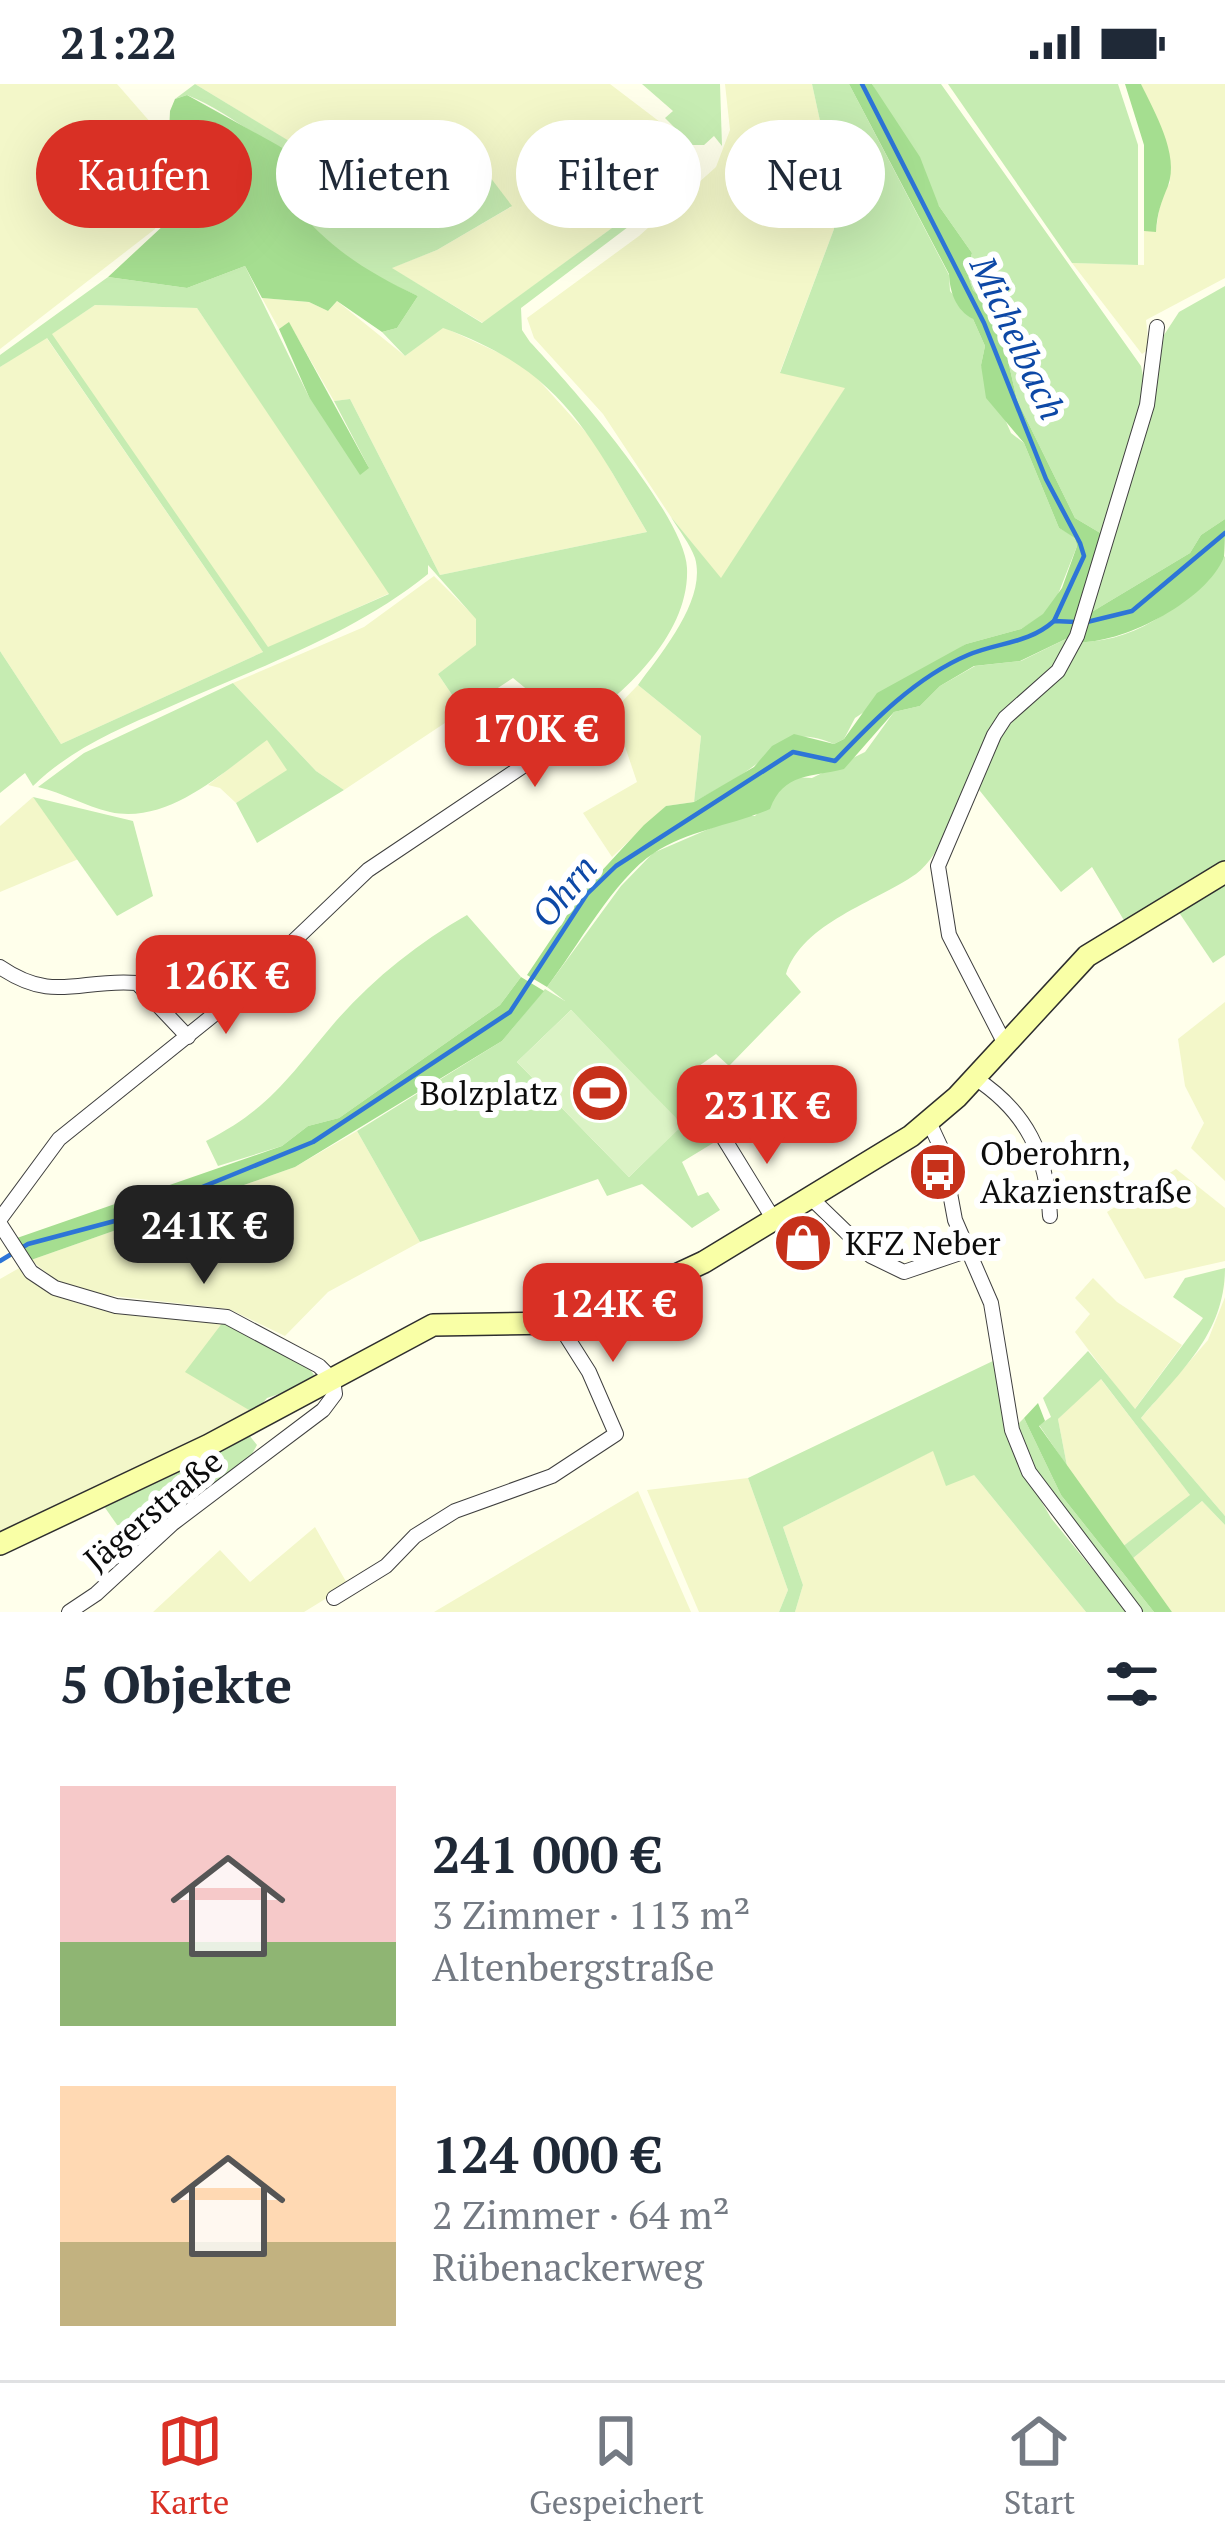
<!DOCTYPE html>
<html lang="de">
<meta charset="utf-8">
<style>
body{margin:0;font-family:"PT Serif",serif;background:#f6f6f7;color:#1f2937;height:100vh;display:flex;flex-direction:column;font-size:45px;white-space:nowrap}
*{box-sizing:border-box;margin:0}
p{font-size:39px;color:#747a83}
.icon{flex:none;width:66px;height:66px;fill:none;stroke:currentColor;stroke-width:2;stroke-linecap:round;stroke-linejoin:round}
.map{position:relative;height:1528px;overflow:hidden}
.side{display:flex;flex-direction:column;background:#fff;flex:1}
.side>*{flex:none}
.banner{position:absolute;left:36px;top:36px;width:1155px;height:108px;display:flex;gap:24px}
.price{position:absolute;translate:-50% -102px;padding:0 27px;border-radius:24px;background:#d93025;color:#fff;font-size:39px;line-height:78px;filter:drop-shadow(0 3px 6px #0008)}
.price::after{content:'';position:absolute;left:50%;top:72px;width:36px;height:27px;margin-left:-18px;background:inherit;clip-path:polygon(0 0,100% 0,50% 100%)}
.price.selected{background:#222;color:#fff}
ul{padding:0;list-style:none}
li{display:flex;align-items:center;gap:36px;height:300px;padding:0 60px}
li span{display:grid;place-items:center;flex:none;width:336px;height:240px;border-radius:0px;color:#555}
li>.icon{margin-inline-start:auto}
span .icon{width:144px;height:144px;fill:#fffc;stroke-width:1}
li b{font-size:51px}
h2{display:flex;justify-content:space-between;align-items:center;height:144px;padding:0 60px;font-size:51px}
.tag{padding:0 42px;border-radius:54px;background:#fff;box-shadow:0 12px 48px #0002;font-size:42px;line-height:108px}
.tag.selected{background:#d93025;color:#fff}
.status{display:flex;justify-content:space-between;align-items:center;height:84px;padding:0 60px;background:#fff;direction:ltr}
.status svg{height:33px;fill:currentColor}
.dock{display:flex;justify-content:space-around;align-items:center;height:168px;border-top:3px solid #e0e1e3;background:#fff;font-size:33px;color:#747a83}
.dock a{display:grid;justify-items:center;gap:6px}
.dock .selected{color:#d93025}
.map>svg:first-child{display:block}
.farmland{fill:#f3f7c9}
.green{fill:#c6ecb2;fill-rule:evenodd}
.forest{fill:#a5de90}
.pitch{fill:#dbf3c5}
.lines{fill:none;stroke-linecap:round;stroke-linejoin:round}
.stream{stroke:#2d75d7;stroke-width:4.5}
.street-casing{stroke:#3f3f3f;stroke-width:16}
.secondary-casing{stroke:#2e2e2e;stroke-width:24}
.street{stroke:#fff;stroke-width:14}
.secondary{stroke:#f9ffa6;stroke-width:21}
.labels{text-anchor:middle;stroke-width:12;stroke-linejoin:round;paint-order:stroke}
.poi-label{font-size:33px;fill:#0c0c0c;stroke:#fff;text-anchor:start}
.street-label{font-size:33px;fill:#0c0c0c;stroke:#fff}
.water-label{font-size:36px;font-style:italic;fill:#0d48a6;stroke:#fff}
</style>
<div class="status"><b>21:22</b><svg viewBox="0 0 49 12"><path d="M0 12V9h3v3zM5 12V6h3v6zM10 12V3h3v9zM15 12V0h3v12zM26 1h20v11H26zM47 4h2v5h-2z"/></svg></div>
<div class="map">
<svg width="1225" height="1528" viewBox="0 0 1225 1528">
<rect width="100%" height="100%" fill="#ffffeb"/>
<g class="farmland">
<path d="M0 0H117L165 55 162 126 155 145 0 265Z"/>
<path d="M195 0H610L681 54 689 78 627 133 483 239 391 184 437 166 511 123 471 69 406 116 332 144 306 103 303 66Z"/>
<path d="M725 0H812L832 92 834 145 780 288 846 303 721 495 671 433 603 330 534 254 527 234 639 152 716 83 730 46Z"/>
<path d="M1141 0H1225V194L1146 236 1149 265 1142 270 1072 179 1144 181V147H1156L1161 112 1170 99 1169 69Z"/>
<path d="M262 214 309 218 328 227 337 217 405 272 443 243 525 281 593 356 647 448 440 491 350 315 334 317 289 239 279 245Z"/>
<path d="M95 221 197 224 390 509 268 564 51 250Z"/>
<path d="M46 253 263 568 61 660 0 567V283Z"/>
<path d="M434 492 476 534 477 561 438 590 463 627 344 706 316 687 233 599 364 543Z"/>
<path d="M638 601 701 652 694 718 666 722 612 773 583 729 637 698 613 627Z"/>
<path d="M267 655 288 686 236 719 220 704 208 701Z"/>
<path d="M33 713 81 774 0 808V742Z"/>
<path d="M1225 918V1097L1191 1064 1204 1039 1185 1002 1178 955Z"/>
<path d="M357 1047 420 1158 328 1208 285 1252 229 1225 87 1209 56 1197 31 1176 295 1083Z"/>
<path d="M1176 1085 1225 1124V1177L1145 1195 1107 1128Z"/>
<path d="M21 1183 50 1209 80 1220 223 1238 254 1329 0 1453V1195Z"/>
<path d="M1093 1194 1117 1218 1182 1261 1134 1326 1075 1248 1090 1230 1075 1214Z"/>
<path d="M1225 1213V1432L1141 1334 1208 1256Z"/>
<path d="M1100 1294 1191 1412 1122 1463 1067 1382 1058 1335Z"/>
<path d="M934 1366 974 1391 1086 1528H795L803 1501 783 1443Z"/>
<path d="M748 1394 788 1506 779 1528H699L647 1406Z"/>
<path d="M638 1407 691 1528H434Z"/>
<path d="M1202 1417 1225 1441V1528H1172L1132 1475Z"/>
<path d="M315 1443 348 1501 304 1528H153L220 1466 250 1498Z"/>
</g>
<g class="green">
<path d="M195 0 304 66 306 103 332 144 406 116 471 68 512 122 437 166 392 184 482 239 627 133 689 78 661 118 521 224 522 246 530 258C568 298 685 431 687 484 690 550 624 611 574 644L513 594 463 627 438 590 476 561V535L428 481V490C351 552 256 584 167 624 118 645 71 665 33 702L25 689 0 709V567L61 660 263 568 47 254 0 283V271L108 193 187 204 245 182 309 313 369 384 334 317 350 315 440 491 647 448C587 346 560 286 443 244L405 272 382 248 397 244 418 212C371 190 317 167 292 118 284 103 284 80 281 63 248 49 221 24 187 11L175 15ZM95 221 197 224 389 510 268 563 52 250Z"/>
<path d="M642 0H720L722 62 714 52 704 61H692L665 34 673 27Z"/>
<path d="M812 0H849L949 191 950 207 973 235 985 262 981 281 1011 349 1024 359 1059 444 1075 453 1077 462 1055 518 1043 531 1021 545 966 560 855 634 844 655 834 660C791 642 783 661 751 684 734 697 713 707 694 718L701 652 638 601C661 569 707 516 695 474 690 460 679 446 671 433L721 494 845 304 780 289 834 145 832 92Z"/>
<path d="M872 0H941L1141 282 1146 306 1102 450 1075 434 1017 316 997 228 973 206 967 188 972 169 939 122Z"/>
<path d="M948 0H1118L1138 61V181L1072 179Z"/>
<path d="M1225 202V435L1201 451 1190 469 1090 529 1153 320 1164 251 1179 228Z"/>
<path d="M1225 472V783L1125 838 1092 783 1061 808 976 702 1001 649 1063 589 1082 558C1141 557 1191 516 1225 472Z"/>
<path d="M1072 552C1055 594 1012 614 989 652 966 689 949 766 916 790 876 818 802 839 786 890L801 908 729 982 716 970 696 984 700 1008 681 996 703 1012 723 1053 682 1078 698 1112 708 1108 720 1126 692 1144 642 1100 607 1112 598 1095 420 1158 357 1047 502 957 545 905 565 917 547 903 621 802 653 769 739 732H755L792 693 812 694 865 668 894 628 920 622 940 602 975 582 1021 577ZM571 926 682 1041 629 1093 517 978Z"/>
<path d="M233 599 316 687 344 706 257 759 236 719 287 686 267 656C224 687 169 741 110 728 85 722 63 709 38 703L84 669Z"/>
<path d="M33 713 133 737 153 812 117 832Z"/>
<path d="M1225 797V871L1213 879 1176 824Z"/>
<path d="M467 831 521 893 500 921 339 1034 308 1042 282 1062 218 1082 206 1057C271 1024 290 991 336 937 374 894 418 859 467 831Z"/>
<path d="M1225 1184C1225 1249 1181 1287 1141 1334L1225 1432V1441L1202 1417 1132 1475 1122 1463 1190 1411 1101 1295 1058 1335 1067 1382 1039 1341 1051 1333 1043 1314 1088 1267 1135 1325 1203 1234 1173 1213 1185 1194Z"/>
<path d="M223 1238 307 1281 314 1291 312 1299 267 1314 254 1329 185 1288Z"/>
<path d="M995 1276 1025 1389 1051 1434 1127 1528H1086L974 1391 946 1402 933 1367 783 1443 803 1501 795 1528H779L788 1506 748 1394Z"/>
<path d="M1024 1334 1061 1411 1154 1528H1142L1035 1387 1017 1341Z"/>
<path d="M249 1351 257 1361 252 1370 134 1465 101 1418Z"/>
</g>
<g class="forest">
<path d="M849 0H872L920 73 939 122 972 169 967 188 973 206 997 228 1017 316 1075 434 1102 450 1072 552 1020 577 974 582 940 602 920 622 894 628 844 685C810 694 784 688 770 725 733 741 689 746 654 769 614 795 577 864 547 903L527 891 584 806 644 741 666 722 694 718 754 683 772 662 794 650 834 660 844 655 877 609 966 560 1021 545 1043 530 1062 504 1077 462 1075 454 1059 444 1024 359 986 314 981 281 985 262 973 235C956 226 950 209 949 190Z"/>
<path d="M1125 0H1141C1154 27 1180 71 1168 102 1161 119 1157 129 1156 148L1144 147V61Z"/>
<path d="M187 11 281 63 298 79 291 117C327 163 365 187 418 212L397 244 382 248 337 217 328 227 309 218 262 214 245 182 187 204 108 193 165 140 170 27 175 15Z"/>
<path d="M289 238 369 384 360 391 309 313 279 245Z"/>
<path d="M1225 435C1225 446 1225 463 1224 473 1207 516 1126 558 1082 558L1090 529 1190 469 1201 451Z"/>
<path d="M521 893 544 907 502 957 295 1083 31 1176 17 1154 282 1062 308 1042 339 1034 500 921Z"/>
<path d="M1038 1319 1045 1337 1039 1342 1172 1528H1154L1061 1411 1024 1334Z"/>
</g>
<path class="pitch" d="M571 926 683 1041 629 1093 517 978Z"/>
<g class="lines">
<g class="stream">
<path d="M862 0 984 239 1046 395 1080 459 1084 472 1054 537"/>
<path d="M1087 538 1132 527 1225 449"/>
<path d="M0 1177 28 1160 126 1134 313 1058 510 928 587 810 616 782 793 668 835 677C873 637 916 593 968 571 999 558 1028 560 1054 537L1076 538"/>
</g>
<defs>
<g id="street">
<path d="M0 883C54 920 80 894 137 899L188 953"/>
<path d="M1005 960 949 851 938 782 994 651 1005 634 1058 587 1077 552 1147 321 1157 243"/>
<path d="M975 994C1027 1028 1047 1071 1050 1132"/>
<path d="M929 1038 942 1066 955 1136 991 1219 1012 1346 1029 1388 1135 1528"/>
<path d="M723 1053 774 1136"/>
<path d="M811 1114 871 1172 904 1188 966 1167"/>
<path d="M0 1135 59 1055 232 916 368 786 611 623"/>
<path d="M0 1140 31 1188 55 1204 116 1222 227 1233 319 1282 333 1296 335 1310 323 1326 172 1440 96 1510 69 1528"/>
<path d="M334 1514 386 1482 415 1452 455 1427 552 1392 616 1350 589 1288 558 1239"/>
</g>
<path id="secondary" d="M0 1460 209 1361 433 1241 558 1239 605 1224 704 1178 911 1052 957 1013 1087 872 1225 788"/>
</defs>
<use href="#street" class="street-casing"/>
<use href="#secondary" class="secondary-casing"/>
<use href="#street" class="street"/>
<use href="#secondary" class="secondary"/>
</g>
<defs>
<symbol id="stadium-disc" viewBox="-11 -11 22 22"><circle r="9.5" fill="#c6311a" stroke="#fff"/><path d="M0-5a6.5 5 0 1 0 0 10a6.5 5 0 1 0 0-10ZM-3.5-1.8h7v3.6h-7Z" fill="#fff"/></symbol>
<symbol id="bus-disc" viewBox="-11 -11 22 22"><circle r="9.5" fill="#c6311a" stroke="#fff"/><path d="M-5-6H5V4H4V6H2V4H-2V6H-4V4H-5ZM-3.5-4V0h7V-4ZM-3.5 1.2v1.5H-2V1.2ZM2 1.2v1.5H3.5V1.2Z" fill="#fff"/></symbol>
<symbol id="shop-disc" viewBox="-11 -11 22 22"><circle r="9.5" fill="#c6311a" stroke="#fff"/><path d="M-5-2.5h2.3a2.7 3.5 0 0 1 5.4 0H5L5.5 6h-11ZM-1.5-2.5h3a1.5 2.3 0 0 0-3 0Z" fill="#fff"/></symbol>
</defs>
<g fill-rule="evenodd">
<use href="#stadium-disc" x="567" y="976" width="66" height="66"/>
<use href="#bus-disc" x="905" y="1055" width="66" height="66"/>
<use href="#shop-disc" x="770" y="1126" width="66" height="66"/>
</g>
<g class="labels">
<g class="poi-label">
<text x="558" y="1021" text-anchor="end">Bolzplatz</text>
<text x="980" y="1081">Oberohrn,<tspan x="980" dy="38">Akazienstraße</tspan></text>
<text x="845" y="1171">KFZ Neber</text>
</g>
<g class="street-label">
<text transform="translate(153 1426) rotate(-40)" y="12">Jägerstraße</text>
</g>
<g class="water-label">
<text transform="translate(1018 254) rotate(65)" y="13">Michelbach</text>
<text transform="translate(564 807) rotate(-51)" y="13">Ohrn</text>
</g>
</g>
</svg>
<b class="price" style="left:535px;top:706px">170K €</b>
<b class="price" style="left:226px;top:953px">126K €</b>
<b class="price" style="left:767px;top:1083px">231K €</b>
<b class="price selected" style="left:204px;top:1203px">241K €</b>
<b class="price" style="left:613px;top:1281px">124K €</b>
<div class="banner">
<a class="tag selected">Kaufen</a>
<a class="tag">Mieten</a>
<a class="tag">Filter</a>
<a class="tag">Neu</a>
</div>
</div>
<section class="side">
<h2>5 Objekte<svg class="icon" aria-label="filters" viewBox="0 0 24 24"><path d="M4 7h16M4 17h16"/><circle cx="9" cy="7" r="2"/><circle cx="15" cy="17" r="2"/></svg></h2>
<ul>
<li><span style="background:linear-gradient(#f6c9c9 65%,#8fb573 0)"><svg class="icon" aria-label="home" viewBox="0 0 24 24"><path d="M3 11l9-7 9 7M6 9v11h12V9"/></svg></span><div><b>241 000 €</b><p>3 Zimmer · 113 m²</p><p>Altenbergstraße</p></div></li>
<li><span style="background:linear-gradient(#ffd9b3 65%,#c2b280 0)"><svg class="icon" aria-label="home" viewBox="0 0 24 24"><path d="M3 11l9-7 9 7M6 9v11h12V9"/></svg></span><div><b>124 000 €</b><p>2 Zimmer · 64 m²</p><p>Rübenackerweg</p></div></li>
</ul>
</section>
<nav class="dock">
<a class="selected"><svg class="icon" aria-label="map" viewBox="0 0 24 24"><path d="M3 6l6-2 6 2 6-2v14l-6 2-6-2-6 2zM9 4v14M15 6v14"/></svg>Karte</a>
<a><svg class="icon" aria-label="saved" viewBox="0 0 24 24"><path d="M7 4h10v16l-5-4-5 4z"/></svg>Gespeichert</a>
<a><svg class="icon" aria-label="home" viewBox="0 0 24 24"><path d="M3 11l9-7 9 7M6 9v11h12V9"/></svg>Start</a>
</nav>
